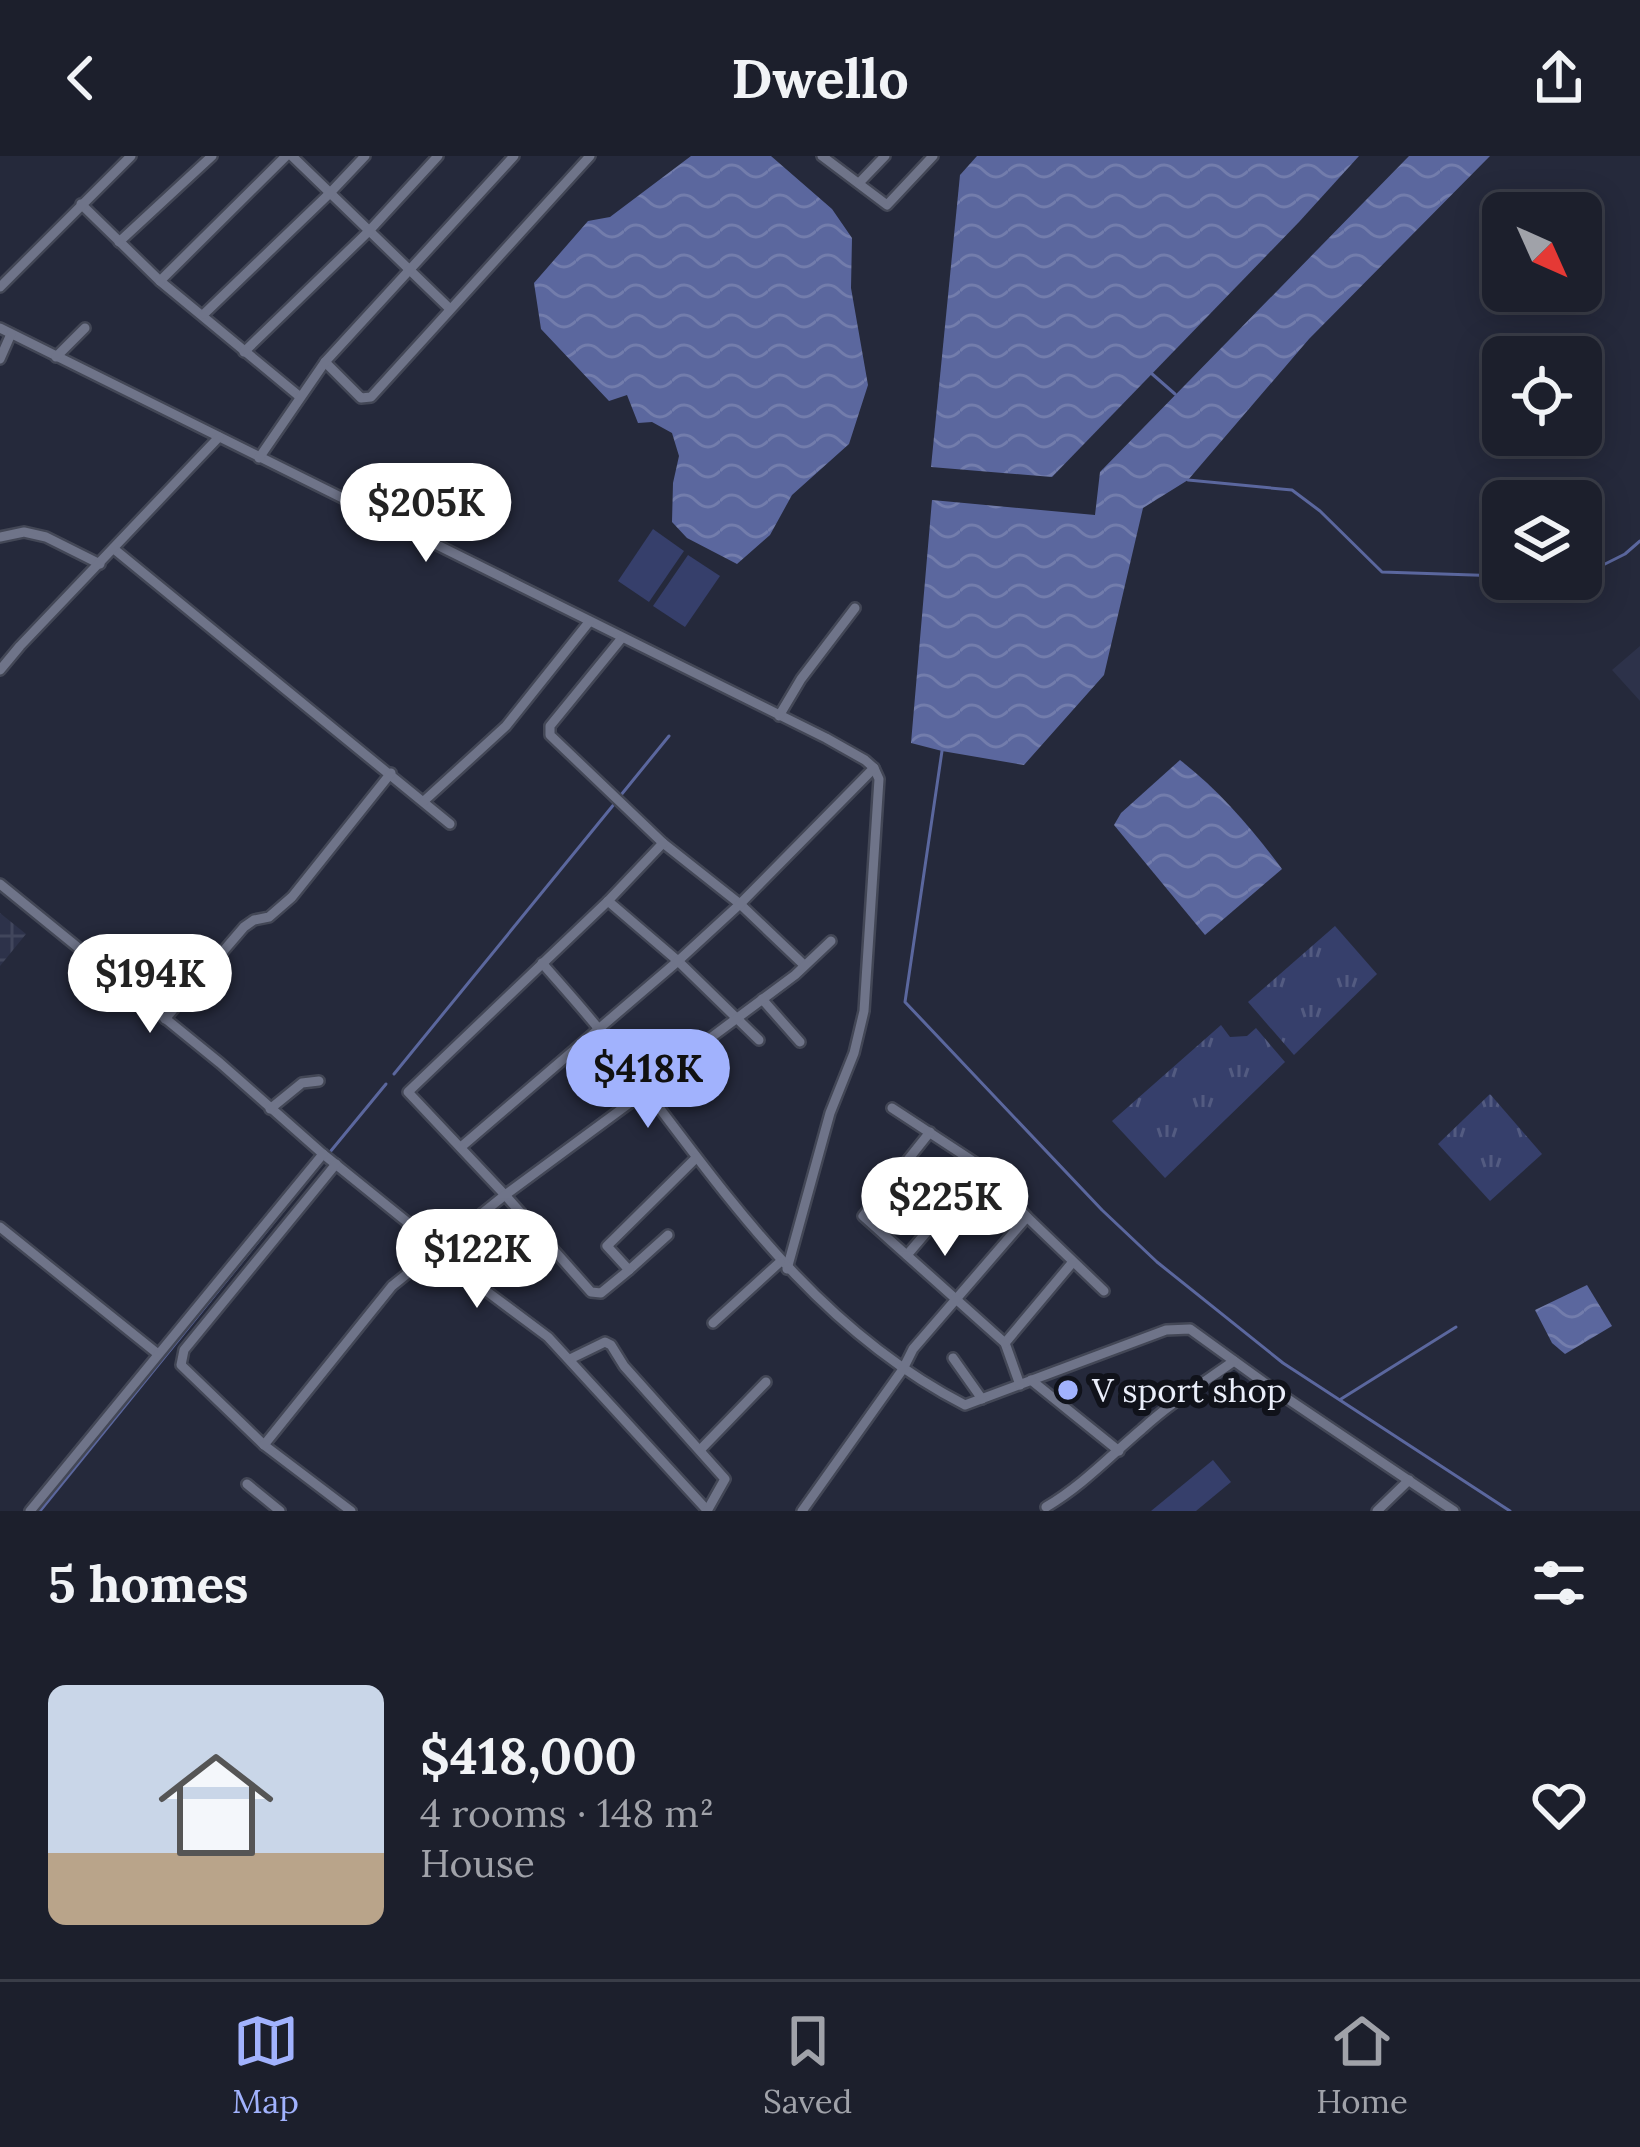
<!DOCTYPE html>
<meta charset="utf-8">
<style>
body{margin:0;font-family:Lora,serif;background:#252734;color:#f1f3f6;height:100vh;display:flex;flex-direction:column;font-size:45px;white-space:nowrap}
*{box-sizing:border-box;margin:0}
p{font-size:39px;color:#a0a2a9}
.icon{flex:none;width:66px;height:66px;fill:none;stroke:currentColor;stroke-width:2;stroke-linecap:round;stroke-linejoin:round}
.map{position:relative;height:1355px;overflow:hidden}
.panel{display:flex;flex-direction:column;background:#1c1f2c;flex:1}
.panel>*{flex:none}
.needle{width:78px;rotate:135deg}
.fabs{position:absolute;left:1482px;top:36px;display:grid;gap:24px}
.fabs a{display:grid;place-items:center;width:120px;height:120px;border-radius:18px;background:#1c1f2c;box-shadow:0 6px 30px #0003,0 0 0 3px #3a3d48;font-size:60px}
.price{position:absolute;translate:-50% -102px;padding:0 27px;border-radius:42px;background:#fff;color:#222;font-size:39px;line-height:78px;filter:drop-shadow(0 3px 6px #0008)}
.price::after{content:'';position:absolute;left:50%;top:72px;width:36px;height:27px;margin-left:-18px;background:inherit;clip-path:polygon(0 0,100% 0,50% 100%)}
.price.on{background:#a1b2fd;color:#111}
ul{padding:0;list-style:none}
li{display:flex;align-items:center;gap:36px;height:300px;padding:0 48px}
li+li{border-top:3px solid #3a3d48}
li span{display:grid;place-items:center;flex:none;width:336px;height:240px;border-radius:18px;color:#555}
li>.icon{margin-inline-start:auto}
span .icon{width:144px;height:144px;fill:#fffc;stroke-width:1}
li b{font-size:51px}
h2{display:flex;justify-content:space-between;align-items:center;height:144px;padding:0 48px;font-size:51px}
header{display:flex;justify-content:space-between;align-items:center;height:156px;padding:0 48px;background:#1c1f2c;font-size:54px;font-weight:800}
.dock{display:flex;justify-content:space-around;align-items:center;height:168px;border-top:3px solid #3a3d48;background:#1c1f2c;font-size:33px;color:#a0a2a9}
.dock a{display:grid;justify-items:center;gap:6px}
.dock .on{color:#a1b2fd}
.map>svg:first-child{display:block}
.built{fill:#2d324a}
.industrial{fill:url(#industrial-grid)}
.grass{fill:url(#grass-tufts)}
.park{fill:#363f6b}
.water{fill:url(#water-waves)}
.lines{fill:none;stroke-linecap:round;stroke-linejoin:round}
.stream{stroke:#5b679e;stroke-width:3}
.minor-casing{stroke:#434756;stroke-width:14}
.minor{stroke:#6f7489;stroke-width:9}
.poi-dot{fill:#a1b2fd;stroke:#10121a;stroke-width:4.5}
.labels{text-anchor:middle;stroke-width:12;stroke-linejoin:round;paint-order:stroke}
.poi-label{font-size:33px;fill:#eaeefa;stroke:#10121a;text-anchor:start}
</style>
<header><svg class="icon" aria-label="back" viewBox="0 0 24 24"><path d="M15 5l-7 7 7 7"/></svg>Dwello<svg class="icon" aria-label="share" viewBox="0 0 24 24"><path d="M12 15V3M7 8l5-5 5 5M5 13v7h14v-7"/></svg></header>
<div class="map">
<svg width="1640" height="1355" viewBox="0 0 1640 1355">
<defs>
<pattern id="industrial-grid" width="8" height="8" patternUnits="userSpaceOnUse" patternTransform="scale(3)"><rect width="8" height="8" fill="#2d324a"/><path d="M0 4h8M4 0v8" fill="none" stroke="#41465c"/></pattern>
<pattern id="grass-tufts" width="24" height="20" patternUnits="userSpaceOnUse" patternTransform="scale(3)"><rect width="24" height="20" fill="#363f6b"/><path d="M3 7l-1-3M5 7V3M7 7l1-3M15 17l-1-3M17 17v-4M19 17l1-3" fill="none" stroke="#535b81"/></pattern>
<pattern id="water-waves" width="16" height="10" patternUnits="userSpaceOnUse" patternTransform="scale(3)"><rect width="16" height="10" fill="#5b679e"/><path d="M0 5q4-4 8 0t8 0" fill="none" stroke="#737dac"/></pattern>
</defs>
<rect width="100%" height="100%" fill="#25293b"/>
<path class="built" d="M1640 490V545L1612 514Z"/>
<path class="industrial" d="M0 757 26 778 0 810Z"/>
<g class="grass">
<path d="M1335 770 1377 818 1294 899 1248 846Z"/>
<path d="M1221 869 1230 881 1247 880 1256 872 1285 906 1165 1022 1112 965Z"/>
<path d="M1490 938 1542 998 1490 1045 1438 988Z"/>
</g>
<g class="park">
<path d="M653 373 684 395 649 446 618 425Z"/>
<path d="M688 399 720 420 685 471 653 450Z"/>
<path d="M1213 1304 1231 1326 1196 1355H1151Z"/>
</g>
<g class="water">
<path d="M691 0H771L832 53 852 82 851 132 868 229 849 288 792 339 770 379 737 408 687 382 672 366 673 327 679 300 672 277 652 266 638 267 627 239 609 245 541 173 534 127 588 65 610 61Z"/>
<path d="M977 0H1359L1299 66 1052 321 931 311 960 19Z"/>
<path d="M1409 0H1490L1309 183 1188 324 1143 352 1104 519 1024 609 942 595 911 587 932 344 1095 359 1100 316Z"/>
<path d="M1180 604C1220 635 1252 673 1282 713L1205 779 1114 669 1121 657Z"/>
<path d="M1587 1129 1612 1170 1565 1198 1552 1187 1535 1154Z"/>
</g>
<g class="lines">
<g class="stream">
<path d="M1151 217 1175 238"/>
<path d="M1188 324 1292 334 1320 355 1382 416 1503 420"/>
<path d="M1581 420 1625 398 1640 385"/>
<path d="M942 595 905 846 1102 1054 1157 1106 1283 1207 1510 1355"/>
<path d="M621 639 669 580"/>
<path d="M394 918 615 647"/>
<path d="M330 996 386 928"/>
<path d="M1341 1243 1456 1171"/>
<path d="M40 1355 324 1004"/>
</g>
<defs>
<g id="minor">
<path d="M292 0 449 152"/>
<path d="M822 0 887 49 933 0"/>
<path d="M860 26 885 0"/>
<path d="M81 48 160 125 299 240"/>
<path d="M119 86 212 0"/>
<path d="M160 125 286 0"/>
<path d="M0 131 131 0"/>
<path d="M204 158 330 37 365 0"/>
<path d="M0 172 826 582 865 604 874 612 879 623 864 855 854 897 830 957 787 1113"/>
<path d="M244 196 369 75 438 0"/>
<path d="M56 201 85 172"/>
<path d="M0 203 11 178"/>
<path d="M325 206 361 242 371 241 590 0"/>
<path d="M259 302 325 206 514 0"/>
<path d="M0 381 24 376 46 381 100 408"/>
<path d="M114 393 450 668"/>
<path d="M621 483 550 570V579L663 687 740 748 804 809"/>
<path d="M0 514 20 490 219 281"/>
<path d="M779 560 801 523 855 452"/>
<path d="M424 645 506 570 589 466"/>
<path d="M0 728 220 907 323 998 438 1091 485 1134 548 1181 707 1354"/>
<path d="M608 745 678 805 759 884"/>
<path d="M542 807C562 830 583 853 602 877 711 1015 803 1166 965 1249L1166 1174 1190 1173 1273 1233 1454 1355"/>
<path d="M762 843 800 886"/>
<path d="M165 863 244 771 254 764 269 761 292 741 391 617"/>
<path d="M892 952 982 1011 1027 1061 1104 1135"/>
<path d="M270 953 302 927 319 925"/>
<path d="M930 976 863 1060 1005 1187 1020 1229"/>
<path d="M461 991 678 805 740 748 874 612"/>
<path d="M336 1008 184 1194 181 1209 264 1289 351 1355"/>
<path d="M0 1071 158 1198"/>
<path d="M668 1079 629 1114 607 1090 696 1002"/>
<path d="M907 1099 982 1011"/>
<path d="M629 1114 601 1137 591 1136 505 1039 408 936 608 745 663 687"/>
<path d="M713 1167 780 1106"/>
<path d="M1005 1187 1072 1107"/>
<path d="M953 1202 982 1243"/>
<path d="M570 1203 605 1186 611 1189 624 1210 725 1323 707 1355"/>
<path d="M1031 1224 1119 1295"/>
<path d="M264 1289 392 1130 505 1039 646 935 697 892 795 819 831 785"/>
<path d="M700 1294 766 1226"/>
<path d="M247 1328 280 1355"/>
<path d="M1046 1351C1082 1330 1110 1300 1142 1273 1170 1247 1203 1227 1234 1205"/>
<path d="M30 1355 323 998"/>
<path d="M802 1355 903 1213 913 1193 1027 1061"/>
<path d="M1377 1355 1409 1324"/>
</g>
</defs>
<use href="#minor" class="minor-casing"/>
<use href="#minor" class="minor"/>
</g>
<circle class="poi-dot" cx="1068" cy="1234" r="12"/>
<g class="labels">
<g class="poi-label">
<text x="1092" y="1246">V sport shop</text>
</g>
</g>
</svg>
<div class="fabs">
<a><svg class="needle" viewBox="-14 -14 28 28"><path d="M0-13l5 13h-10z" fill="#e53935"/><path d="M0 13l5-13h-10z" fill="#a0a2a9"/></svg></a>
<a><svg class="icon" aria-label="locate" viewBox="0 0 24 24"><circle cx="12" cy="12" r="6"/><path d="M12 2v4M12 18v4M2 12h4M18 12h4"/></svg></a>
<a><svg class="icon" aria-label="layers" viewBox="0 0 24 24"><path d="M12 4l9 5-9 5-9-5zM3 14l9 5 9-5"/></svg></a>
</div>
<b class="price" style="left:426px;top:409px">$205K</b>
<b class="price" style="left:150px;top:880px">$194K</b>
<b class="price on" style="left:648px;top:975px">$418K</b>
<b class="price" style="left:945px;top:1103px">$225K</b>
<b class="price" style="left:477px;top:1155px">$122K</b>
</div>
<section class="panel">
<h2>5 homes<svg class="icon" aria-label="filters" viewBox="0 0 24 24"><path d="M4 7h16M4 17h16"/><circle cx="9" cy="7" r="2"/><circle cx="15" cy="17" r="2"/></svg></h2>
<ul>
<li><span style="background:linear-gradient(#c9d6e8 70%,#b9a48a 0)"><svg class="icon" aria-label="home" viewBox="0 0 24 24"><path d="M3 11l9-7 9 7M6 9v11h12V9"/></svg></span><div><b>$418,000</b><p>4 rooms · 148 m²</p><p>House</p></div><svg class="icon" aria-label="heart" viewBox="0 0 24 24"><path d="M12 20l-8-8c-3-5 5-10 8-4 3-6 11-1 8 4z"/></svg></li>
</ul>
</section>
<nav class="dock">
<a class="on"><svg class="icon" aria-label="map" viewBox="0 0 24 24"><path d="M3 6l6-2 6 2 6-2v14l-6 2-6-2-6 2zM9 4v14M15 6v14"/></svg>Map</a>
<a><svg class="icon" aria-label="saved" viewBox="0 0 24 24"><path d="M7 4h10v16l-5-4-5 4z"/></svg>Saved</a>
<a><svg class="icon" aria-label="home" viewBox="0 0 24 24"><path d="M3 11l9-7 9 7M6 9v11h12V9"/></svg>Home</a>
</nav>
